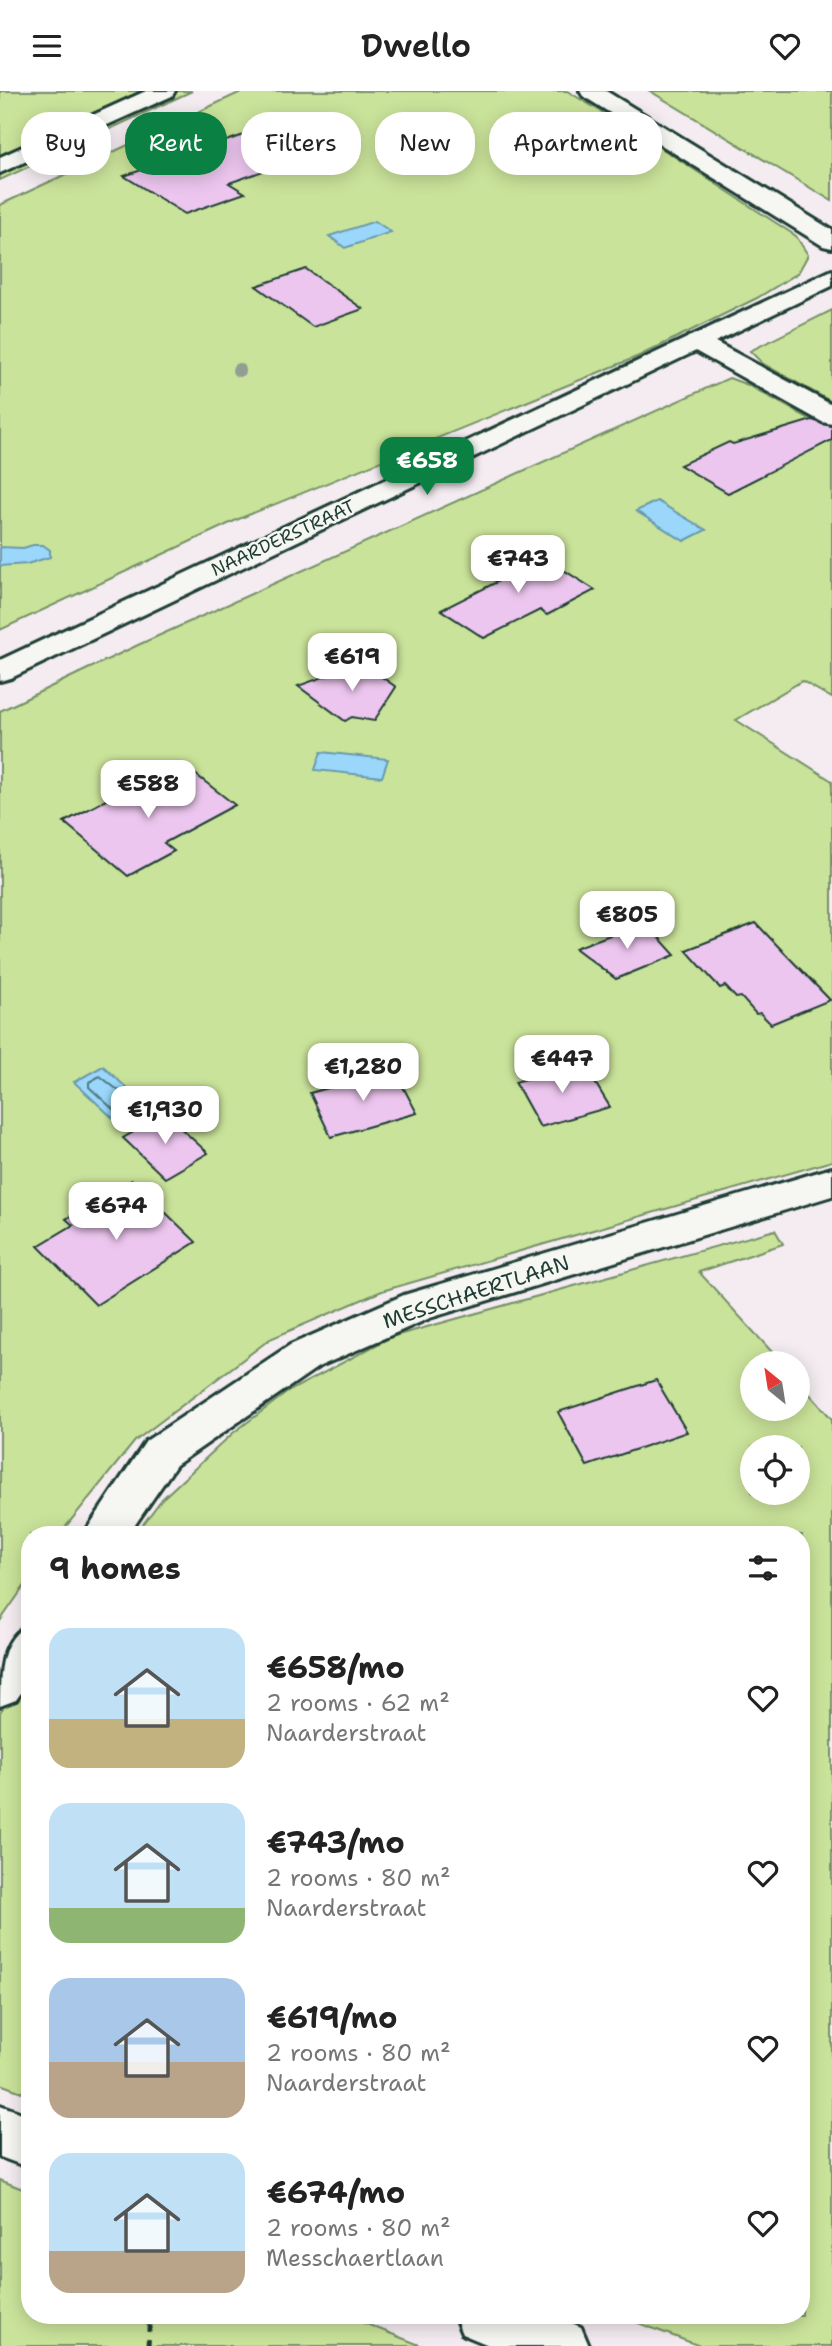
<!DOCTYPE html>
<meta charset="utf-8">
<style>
body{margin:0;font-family:"Shantell Sans",sans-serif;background:#f6f6f6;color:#222;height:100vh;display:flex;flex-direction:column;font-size:26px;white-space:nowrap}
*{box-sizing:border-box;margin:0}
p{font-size:23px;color:#767676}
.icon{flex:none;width:38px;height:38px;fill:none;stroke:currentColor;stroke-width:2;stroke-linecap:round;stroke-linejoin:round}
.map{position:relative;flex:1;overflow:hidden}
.sheet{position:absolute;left:21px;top:1435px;width:789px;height:798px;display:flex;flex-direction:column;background:#fff;border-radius:28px;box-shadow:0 4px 18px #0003}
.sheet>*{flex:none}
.guide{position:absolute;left:21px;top:21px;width:791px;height:63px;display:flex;gap:14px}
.needle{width:46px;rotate:330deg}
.buttons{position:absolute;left:740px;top:1260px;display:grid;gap:14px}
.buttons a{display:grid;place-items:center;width:70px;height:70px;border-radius:50%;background:#fff;box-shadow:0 4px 18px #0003;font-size:35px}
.price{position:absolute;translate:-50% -60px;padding:0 16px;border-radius:14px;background:#fff;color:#222;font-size:23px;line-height:46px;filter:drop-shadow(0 2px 4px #0008)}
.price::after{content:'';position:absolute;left:50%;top:42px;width:21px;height:16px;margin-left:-10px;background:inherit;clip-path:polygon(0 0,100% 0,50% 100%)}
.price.active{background:#0b8043;color:#fff}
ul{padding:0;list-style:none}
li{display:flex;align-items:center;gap:21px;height:175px;padding:0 28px}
li span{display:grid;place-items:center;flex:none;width:196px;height:140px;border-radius:21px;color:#555}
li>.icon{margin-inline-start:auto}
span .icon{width:84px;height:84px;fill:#fffc;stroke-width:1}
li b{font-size:30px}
h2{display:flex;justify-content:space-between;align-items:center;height:84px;padding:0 28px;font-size:30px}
.tag{padding:0 24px;border-radius:28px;background:#fff;box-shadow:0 4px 18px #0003;font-size:24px;line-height:63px}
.tag.active{background:#0b8043;color:#fff}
header{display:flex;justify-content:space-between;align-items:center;height:91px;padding:0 28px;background:#fff;font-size:32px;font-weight:600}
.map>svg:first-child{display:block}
.green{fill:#cae39a;stroke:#749067;stroke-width:2;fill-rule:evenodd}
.water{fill:#9ad7fb;stroke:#6999ab;stroke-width:2}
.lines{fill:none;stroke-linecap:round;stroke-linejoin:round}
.shore{stroke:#507b84;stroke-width:2}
.building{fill:#edc6ef;stroke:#1f3d34;stroke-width:2}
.street-casing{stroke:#1f3d34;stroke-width:6}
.secondary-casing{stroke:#1f3d34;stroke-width:6}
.path{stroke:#1f3d34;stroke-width:5;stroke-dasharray:7 7;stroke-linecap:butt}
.street{fill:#f6f6f2;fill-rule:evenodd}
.secondary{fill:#f6f6f2;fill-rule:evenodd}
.tree{fill:#929e94}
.labels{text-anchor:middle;stroke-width:5;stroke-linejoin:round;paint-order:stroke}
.far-street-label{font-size:18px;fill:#1f3d34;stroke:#f6f6f2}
.street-label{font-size:21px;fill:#1f3d34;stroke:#f6f6f2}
</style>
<header><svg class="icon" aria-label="menu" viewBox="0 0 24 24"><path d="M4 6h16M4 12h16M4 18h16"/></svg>Dwello<svg class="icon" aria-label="heart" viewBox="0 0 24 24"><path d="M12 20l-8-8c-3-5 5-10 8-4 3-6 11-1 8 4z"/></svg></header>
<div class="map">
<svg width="832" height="2255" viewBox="0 0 832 2255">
<rect width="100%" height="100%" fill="#f4ecf1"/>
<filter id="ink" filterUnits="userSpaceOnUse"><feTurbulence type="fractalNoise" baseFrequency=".0143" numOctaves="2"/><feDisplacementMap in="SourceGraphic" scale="14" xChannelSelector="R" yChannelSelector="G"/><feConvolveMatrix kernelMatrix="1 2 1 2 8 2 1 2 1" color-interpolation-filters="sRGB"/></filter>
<g filter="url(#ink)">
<g class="green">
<path d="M0 0H192L0 89Z"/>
<path d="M243 0H567L658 55 796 145 808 164 798 182 757 207 639 265 241 427 0 539V114Z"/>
<path d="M650 0H832V110Z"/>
<path d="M832 219V311L762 272 750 260Z"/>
<path d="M729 287 748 294 832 340V607L802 590 736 629 832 690V1070L382 1200 270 1248 135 1350 59 1444H30V1487L0 1530V620L138 554Z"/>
<path d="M775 1139 783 1153 699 1181 782 1272H752V1318H798V1290L832 1328V2255H700L617 2224H802V1444H135L162 1408 233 1342 289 1300 391 1246ZM752 1356H798V1402H752Z"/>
<path d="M30 1582V2004L0 1993V1621Z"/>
<path d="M0 2089 30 2101V2224H344L422 2255H0Z"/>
</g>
<g class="water">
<path d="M375 130 391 141 345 157 329 145Z"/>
<path d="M657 410 706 439 684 450 636 420Z"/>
<path d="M33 454H43L50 459V466L27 473 0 475V456L23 457Z"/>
<path d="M321 661 388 668 382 686 315 679Z"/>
<path d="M103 975 144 1013 116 1030 74 991Z"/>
</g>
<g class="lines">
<path class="shore" d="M100 985 129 1008V1013L115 1020 89 996V991Z"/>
</g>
<g class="building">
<path d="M299 25 312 63 229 92 245 102 185 123 124 85Z"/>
<path d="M306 178 363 218 313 236 256 195Z"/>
<path d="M812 329 832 335V349L728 402 680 374 729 351 733 353Z"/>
<path d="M532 459 595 499 547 524 540 519 484 547 441 519 497 491 484 483Z"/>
<path d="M362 572 396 596 374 630 352 626 345 630 298 595Z"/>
<path d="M186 676 235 714 164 752 174 760 128 785 64 731 125 699 132 705Z"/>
<path d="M645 831 675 864 616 888 575 857Z"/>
<path d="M756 832 772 849 830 909 771 933 760 922 756 923 741 906 736 907 725 895 720 897 686 859Z"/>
<path d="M583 972 610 1016 540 1036 515 991Z"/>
<path d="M394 979 417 1022 331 1046 310 1002Z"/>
<path d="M165 1023 208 1062 165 1087 123 1047Z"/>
<path d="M132 1089 196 1151 96 1214 38 1155 73 1134 66 1128Z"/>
<path d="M656 1289 687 1341 587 1375 558 1321Z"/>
</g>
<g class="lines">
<defs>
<g id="street">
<path d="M146 0H175L172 5 0 82V66Z"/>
<path d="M580 0H606L832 139V157L823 155 583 5Z"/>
<path d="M697 243 706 246 832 314V333L822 331 688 256 684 251 688 246Z"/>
<path d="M832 1077V1105L430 1227 318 1276 176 1374 128 1444H83L146 1350 290 1254 404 1204Z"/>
<path d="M30 1533V1589L16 1609 0 1615C0 1580 0 1547 30 1533Z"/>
</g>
<g id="secondary">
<path d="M832 179V195L11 587 0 590V569Z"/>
<path d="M0 2014 30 2025V2077L0 2066Z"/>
<path d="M454 2224H553L581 2236 589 2255H491L462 2243Z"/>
</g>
</defs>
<use href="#street" class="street-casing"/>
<use href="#secondary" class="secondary-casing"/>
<path class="path" d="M148 2255 150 2224"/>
<use href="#street" class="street"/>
<use href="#secondary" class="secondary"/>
</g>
<circle class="tree" cx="239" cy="279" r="7"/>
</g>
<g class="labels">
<g class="far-street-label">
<text transform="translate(283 447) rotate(-25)" y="6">NAARDERSTRAAT</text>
</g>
<g class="street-label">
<text transform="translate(476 1201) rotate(-18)" y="7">MESSCHAERTLAAN</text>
</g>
</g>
</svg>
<div class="buttons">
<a><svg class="needle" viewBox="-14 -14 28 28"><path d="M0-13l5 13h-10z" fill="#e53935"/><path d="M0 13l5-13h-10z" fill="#767676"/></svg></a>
<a><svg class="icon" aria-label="locate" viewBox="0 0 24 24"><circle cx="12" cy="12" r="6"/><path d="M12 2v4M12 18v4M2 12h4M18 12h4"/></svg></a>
</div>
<b class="price active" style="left:427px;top:406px">€658</b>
<b class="price" style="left:518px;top:504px">€743</b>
<b class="price" style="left:352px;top:602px">€619</b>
<b class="price" style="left:148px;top:729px">€588</b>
<b class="price" style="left:627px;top:860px">€805</b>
<b class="price" style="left:562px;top:1004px">€447</b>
<b class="price" style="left:363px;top:1012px">€1,280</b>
<b class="price" style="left:165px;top:1055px">€1,930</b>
<b class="price" style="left:116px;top:1151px">€674</b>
<div class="guide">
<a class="tag">Buy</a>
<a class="tag active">Rent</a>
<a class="tag">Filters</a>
<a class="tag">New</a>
<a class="tag">Apartment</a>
</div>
<section class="sheet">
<h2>9 homes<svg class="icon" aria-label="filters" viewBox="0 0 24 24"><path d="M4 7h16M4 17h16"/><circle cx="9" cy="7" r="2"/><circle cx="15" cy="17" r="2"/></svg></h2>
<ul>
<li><span style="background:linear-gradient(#bfe0f5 65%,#c2b280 0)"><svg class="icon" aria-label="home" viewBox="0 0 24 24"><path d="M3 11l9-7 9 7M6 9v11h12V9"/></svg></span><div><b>€658/mo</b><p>2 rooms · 62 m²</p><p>Naarderstraat</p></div><svg class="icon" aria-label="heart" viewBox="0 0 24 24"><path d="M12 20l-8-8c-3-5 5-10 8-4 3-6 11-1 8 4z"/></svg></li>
<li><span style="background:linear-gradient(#bfe0f5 75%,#8fb573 0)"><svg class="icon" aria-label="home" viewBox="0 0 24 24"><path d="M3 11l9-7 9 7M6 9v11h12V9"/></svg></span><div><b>€743/mo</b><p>2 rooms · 80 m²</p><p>Naarderstraat</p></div><svg class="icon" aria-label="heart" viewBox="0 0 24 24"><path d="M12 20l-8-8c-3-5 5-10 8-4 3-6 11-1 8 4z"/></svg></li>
<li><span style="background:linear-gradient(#a9c7e8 60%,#b9a48a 0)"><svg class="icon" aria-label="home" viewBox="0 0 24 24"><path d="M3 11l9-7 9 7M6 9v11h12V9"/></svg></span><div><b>€619/mo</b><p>2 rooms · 80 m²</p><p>Naarderstraat</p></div><svg class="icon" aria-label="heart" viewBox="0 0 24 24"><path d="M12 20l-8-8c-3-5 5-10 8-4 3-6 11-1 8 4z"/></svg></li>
<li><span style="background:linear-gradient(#bfe0f5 70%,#b9a48a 0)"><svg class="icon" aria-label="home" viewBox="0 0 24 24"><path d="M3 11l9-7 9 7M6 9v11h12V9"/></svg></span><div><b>€674/mo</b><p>2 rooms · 80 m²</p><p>Messchaertlaan</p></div><svg class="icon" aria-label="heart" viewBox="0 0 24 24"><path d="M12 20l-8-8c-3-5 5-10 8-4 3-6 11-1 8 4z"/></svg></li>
</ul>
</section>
</div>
